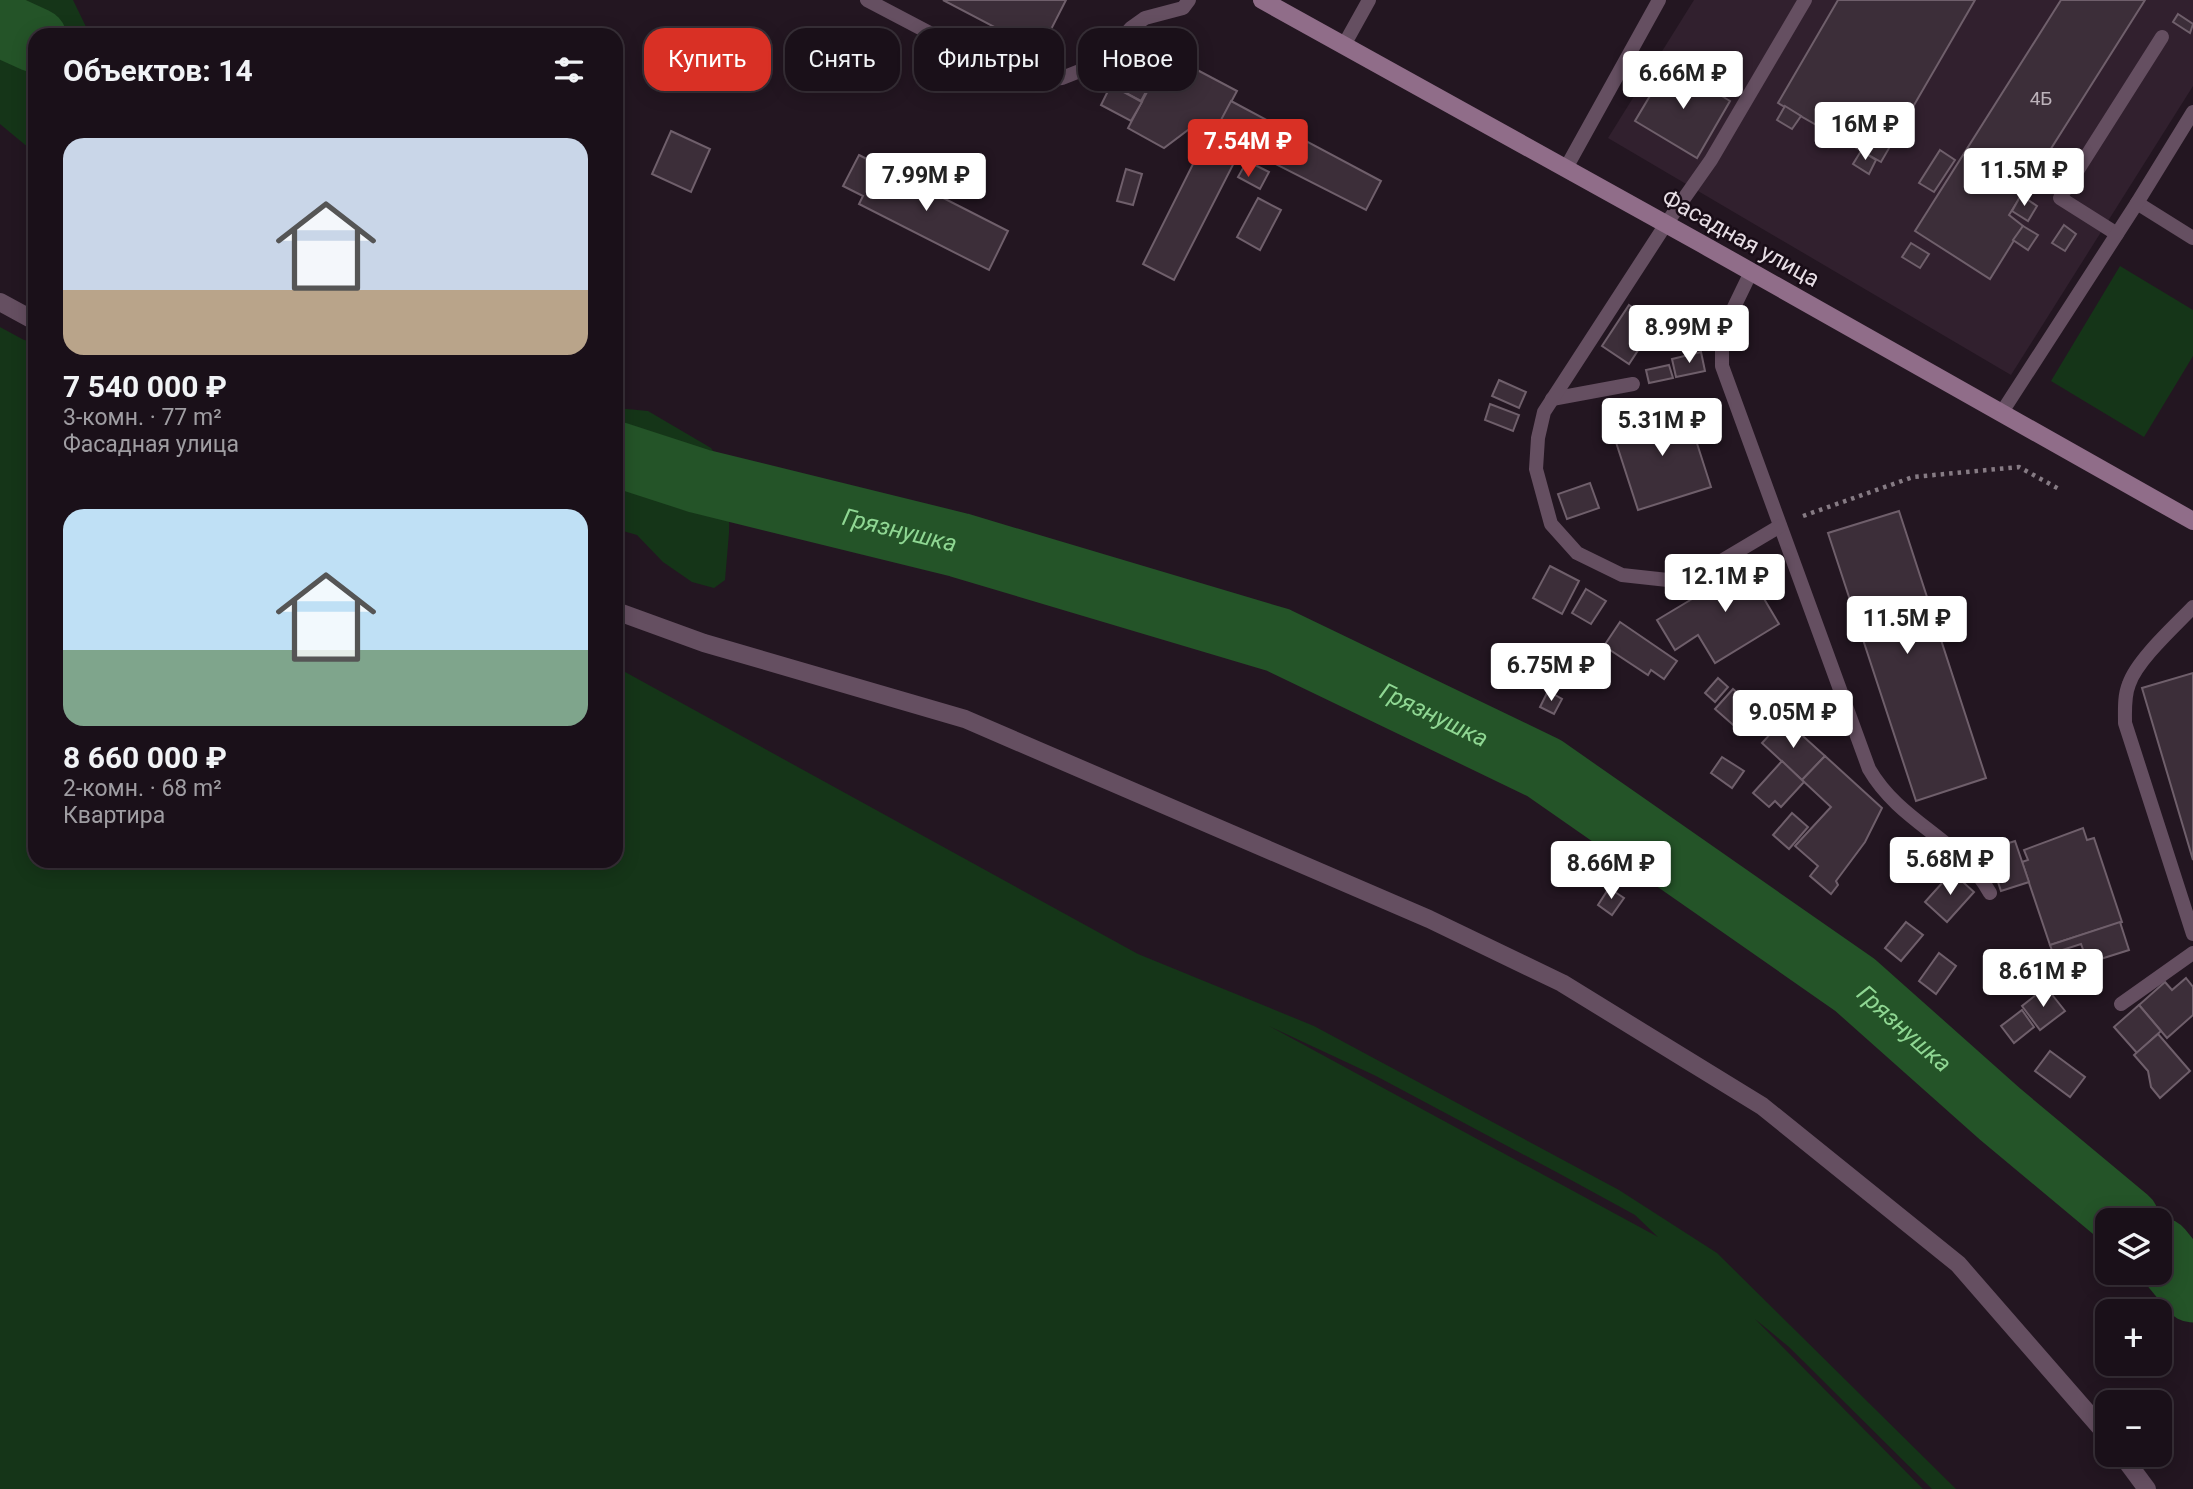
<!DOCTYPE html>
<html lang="ru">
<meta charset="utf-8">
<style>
body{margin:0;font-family:Roboto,sans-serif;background:#271e26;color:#f1f3f6;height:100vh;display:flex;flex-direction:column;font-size:26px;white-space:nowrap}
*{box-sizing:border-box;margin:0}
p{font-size:23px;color:#9f9da2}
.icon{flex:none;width:38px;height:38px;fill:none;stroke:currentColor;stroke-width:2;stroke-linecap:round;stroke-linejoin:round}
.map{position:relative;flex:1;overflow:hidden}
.panel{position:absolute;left:28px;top:28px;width:595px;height:840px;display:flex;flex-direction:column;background:#1a1019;border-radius:21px;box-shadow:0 4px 18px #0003,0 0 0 2px #383038}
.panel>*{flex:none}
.banner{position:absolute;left:644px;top:28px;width:665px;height:63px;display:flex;gap:14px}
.buttons{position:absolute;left:2095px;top:1208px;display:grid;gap:14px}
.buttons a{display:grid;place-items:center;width:77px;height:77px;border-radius:14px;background:#1a1019;box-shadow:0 4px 18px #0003,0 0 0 2px #383038;font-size:35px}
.price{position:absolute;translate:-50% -60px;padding:0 16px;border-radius:7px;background:#fff;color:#222;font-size:23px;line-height:46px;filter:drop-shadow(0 2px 4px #0008)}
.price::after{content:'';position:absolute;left:50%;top:42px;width:21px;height:16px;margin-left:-10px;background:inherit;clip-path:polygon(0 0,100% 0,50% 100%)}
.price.on{background:#d93025;color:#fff}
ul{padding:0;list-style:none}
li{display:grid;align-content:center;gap:14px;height:371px;padding:0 35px}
li span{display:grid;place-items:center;height:217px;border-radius:21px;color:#555}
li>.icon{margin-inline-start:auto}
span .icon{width:126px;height:126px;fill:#fffc;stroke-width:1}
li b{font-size:30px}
h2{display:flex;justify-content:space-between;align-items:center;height:84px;padding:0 35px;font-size:30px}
.chip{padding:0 24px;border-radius:21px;background:#1a1019;box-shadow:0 4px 18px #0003,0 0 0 2px #383038;font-size:24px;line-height:63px}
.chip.on{background:#d93025;color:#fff}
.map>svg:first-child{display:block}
.built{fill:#31202e}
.green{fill:#153518;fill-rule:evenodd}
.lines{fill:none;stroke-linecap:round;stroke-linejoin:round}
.river{stroke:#245428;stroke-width:65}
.building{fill:#3c2e39;stroke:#6f5f6b;stroke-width:2}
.path{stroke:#867b84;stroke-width:4.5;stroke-dasharray:3.5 5;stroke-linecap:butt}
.service{stroke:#654f61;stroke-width:14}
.minor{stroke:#654f61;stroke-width:18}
.secondary{stroke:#906d89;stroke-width:18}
.labels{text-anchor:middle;stroke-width:5;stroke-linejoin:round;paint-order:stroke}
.number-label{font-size:19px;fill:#bcb2ba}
.street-label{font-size:23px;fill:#e7dee5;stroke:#190d17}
.water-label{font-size:24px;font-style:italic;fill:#8fd793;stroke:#190d17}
</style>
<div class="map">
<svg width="2193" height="1489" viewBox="0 0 2193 1489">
<rect width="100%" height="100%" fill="#231621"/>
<path class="built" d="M1694 0H2193V86L2011 375 1608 138Z"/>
<g class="green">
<path d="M0 0H73L90 35H35V153L0 124Z"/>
<path d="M2120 266 2193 310V356L2144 437 2051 381Z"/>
<path d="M0 327 24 340 35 342V861H616V667L1138 954 1314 1026 1619 1190 1717 1253 1956 1489H1932L1789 1347 1755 1319 1923 1489H0ZM1269 1026 1376 1076 1560 1174 1635 1215 1658 1237Z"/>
<path d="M616 408 648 411 711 448 730 476 729 533 725 580 714 588 692 582 663 562 637 535 616 529Z"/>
</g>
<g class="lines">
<g class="river">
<path d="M0 24 35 40"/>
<path id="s1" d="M616 454 699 481 959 545 1278 640 1544 768 1855 985 2000 1114 2127 1220"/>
<path d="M2160 1250 2193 1290"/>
</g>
</g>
<g class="building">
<path d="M943 0H1066L1040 51Z"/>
<path d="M1838 0H1975L1881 162 1778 103Z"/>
<path d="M2061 0H2145L2009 215 2023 226 1990 279 1915 231Z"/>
<path d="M2178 14 2193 24 2190 33 2173 22Z"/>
<path d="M1134 36 1167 53 1141 101 1109 84Z"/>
<path d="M1167 54 1237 91 1214 134 1196 124 1164 148 1128 128Z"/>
<path d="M1669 64 1730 101 1697 158 1635 121Z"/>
<path d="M1111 85 1142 102 1131 121 1101 105Z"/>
<path d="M1231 101 1381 181 1366 210 1242 147 1174 280 1143 264 1198 154 1202 156Z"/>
<path d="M1785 106 1801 116 1792 129 1777 120Z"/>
<path d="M671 131 710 149 691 192 652 174Z"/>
<path d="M1940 150 1955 160 1934 192 1919 183Z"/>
<path d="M1861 151 1876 160 1869 174 1853 164Z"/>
<path d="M859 155 1008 231 989 270 859 204 863 196 843 186Z"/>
<path d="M1247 161 1269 172 1260 189 1238 177Z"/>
<path d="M1126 169 1142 174 1133 205 1117 201Z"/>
<path d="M2021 195 2037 206 2028 221 2012 211Z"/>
<path d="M1258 198 1281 210 1260 250 1237 237Z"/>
<path d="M2064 225 2076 234 2065 251 2052 243Z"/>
<path d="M2023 226 2038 235 2028 250 2013 240Z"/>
<path d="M1911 243 1929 254 1920 268 1902 257Z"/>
<path d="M1629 305 1656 323 1629 364 1602 346Z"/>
<path d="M1701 352 1705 371 1676 377 1672 359Z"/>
<path d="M1669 365 1673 378 1649 383 1646 370Z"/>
<path d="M1499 380 1526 392 1519 408 1492 396Z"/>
<path d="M1490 404 1519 415 1513 431 1485 420Z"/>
<path d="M1685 406 1711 487 1638 510 1612 430Z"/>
<path d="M1590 483 1599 508 1567 519 1558 494Z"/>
<path d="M1899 511 1986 778 1916 801 1828 533Z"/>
<path d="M1759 559 1776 588 1763 597 1779 624 1715 663 1698 635 1675 650 1657 620Z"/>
<path d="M1550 566 1579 581 1562 614 1533 598Z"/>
<path d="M1586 589 1606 601 1591 624 1572 613Z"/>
<path d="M1620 622 1677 661 1664 679 1651 670 1648 675 1604 646Z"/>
<path d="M2193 673V860L2142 688Z"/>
<path d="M1718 678 1728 687 1715 702 1705 693Z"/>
<path d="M1733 689 1757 710 1739 730 1715 709Z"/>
<path d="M1548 691 1562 699 1554 714 1540 707Z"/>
<path d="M1784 719 1825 756 1802 780 1762 743Z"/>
<path d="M1825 756 1882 808 1865 842 1836 881 1838 885 1831 894 1810 876 1818 866 1795 846 1831 807 1802 780Z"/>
<path d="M1722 757 1744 771 1732 788 1711 773Z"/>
<path d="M1782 761 1804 782 1781 807 1775 801 1769 807 1753 793Z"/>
<path d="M1792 813 1808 827 1789 849 1773 835Z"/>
<path d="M2083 828 2087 840 2094 838 2122 922 2050 945 2022 862 2028 860 2024 850Z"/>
<path d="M2015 841 2029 882 2001 891 1987 850Z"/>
<path d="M1952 872 1974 892 1947 922 1925 902Z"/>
<path d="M1609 888 1624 898 1612 915 1598 905Z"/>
<path d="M1906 922 1923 935 1901 961 1885 948Z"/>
<path d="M2120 922 2129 950 2088 963 2081 944 2053 953 2050 945Z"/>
<path d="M1939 953 1956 966 1936 994 1919 981Z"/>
<path d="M2186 978 2193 987V1015L2167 1038 2139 1005 2165 982 2172 990Z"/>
<path d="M2046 987 2065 1011 2040 1030 2022 1006Z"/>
<path d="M2139 1005 2161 1031 2137 1053 2114 1027Z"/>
<path d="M2022 1010 2034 1027 2014 1043 2001 1026Z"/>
<path d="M2158 1034 2190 1071 2160 1098 2151 1087 2148 1071 2134 1055Z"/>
<path d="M2050 1051 2085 1077 2070 1097 2035 1071Z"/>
</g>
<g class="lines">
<path class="path" d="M1803 516 1913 477 2019 467 2059 489"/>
<g class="service">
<path d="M867 0 1023 82 1062 78 1100 63 1131 28 1145 18 1183 8 1189 0"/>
<path d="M1344 45 1369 0"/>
<path d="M1566 168 1659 0"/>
<path d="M2137 203 2193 238"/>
<path d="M2117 234 2060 198 2162 37"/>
<path d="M1751 272 1722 332V366L1869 769C1901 824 1960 839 1990 893"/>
<path d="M1552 399 1633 384"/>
<path d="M2002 412 2137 203 2193 112"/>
<path d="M1780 526 1686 582 1622 575 1577 553 1551 524 1536 469 1538 438 1544 412 1666 224 1711 160 1805 0"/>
<path d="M2193 607C2175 626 2137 660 2129 684 2124 696 2125 710 2125 723L2193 934"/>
<path d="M2121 1004 2193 953"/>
</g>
<g class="minor">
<path d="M0 302 35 321"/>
<path d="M616 611 704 643 965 719 1429 919 1562 983 1762 1106 1958 1264 2107 1435"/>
<path d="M2121 1454 2147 1489"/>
</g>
<path class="secondary" d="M1262 0 1702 244 2193 521"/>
</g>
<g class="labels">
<g class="number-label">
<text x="2041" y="105">4Б</text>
</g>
<g class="street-label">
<text transform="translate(1741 238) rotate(29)" y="8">Фасадная улица</text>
</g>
<g class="water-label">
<text dy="8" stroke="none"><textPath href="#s1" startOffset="294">Грязнушка</textPath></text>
<text dy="8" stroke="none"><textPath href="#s1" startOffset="861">Грязнушка</textPath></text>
<text dy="8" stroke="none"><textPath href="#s1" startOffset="1428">Грязнушка</textPath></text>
</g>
</g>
</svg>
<div class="buttons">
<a><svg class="icon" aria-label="layers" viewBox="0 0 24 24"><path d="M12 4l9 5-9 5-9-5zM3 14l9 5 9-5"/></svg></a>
<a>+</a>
<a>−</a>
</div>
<b class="price" style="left:1683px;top:111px">6.66M ₽</b>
<b class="price" style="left:1865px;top:162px">16M ₽</b>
<b class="price on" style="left:1248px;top:179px">7.54M ₽</b>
<b class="price" style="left:2024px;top:208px">11.5M ₽</b>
<b class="price" style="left:926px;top:213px">7.99M ₽</b>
<b class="price" style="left:1689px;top:365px">8.99M ₽</b>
<b class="price" style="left:1662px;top:458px">5.31M ₽</b>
<b class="price" style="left:1725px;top:614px">12.1M ₽</b>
<b class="price" style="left:1907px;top:656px">11.5M ₽</b>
<b class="price" style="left:1551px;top:703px">6.75M ₽</b>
<b class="price" style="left:1793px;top:750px">9.05M ₽</b>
<b class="price" style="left:1950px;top:897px">5.68M ₽</b>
<b class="price" style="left:1611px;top:901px">8.66M ₽</b>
<b class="price" style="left:2043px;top:1009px">8.61M ₽</b>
<div class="banner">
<a class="chip on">Купить</a>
<a class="chip">Снять</a>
<a class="chip">Фильтры</a>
<a class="chip">Новое</a>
</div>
<section class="panel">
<h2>Объектов: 14<svg class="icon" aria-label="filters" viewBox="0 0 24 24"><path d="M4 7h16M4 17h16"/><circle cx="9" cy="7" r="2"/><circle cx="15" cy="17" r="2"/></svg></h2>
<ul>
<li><span style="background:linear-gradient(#c9d6e8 70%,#b9a48a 0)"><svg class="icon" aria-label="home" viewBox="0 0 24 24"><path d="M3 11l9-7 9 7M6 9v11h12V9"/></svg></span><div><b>7 540 000 ₽</b><p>3-комн. · 77 m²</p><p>Фасадная улица</p></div></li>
<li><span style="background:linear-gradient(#bfe0f5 65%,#7fa58c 0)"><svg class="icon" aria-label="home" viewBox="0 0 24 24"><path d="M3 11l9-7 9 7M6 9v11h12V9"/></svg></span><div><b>8 660 000 ₽</b><p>2-комн. · 68 m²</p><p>Квартира</p></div></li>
</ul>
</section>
</div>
